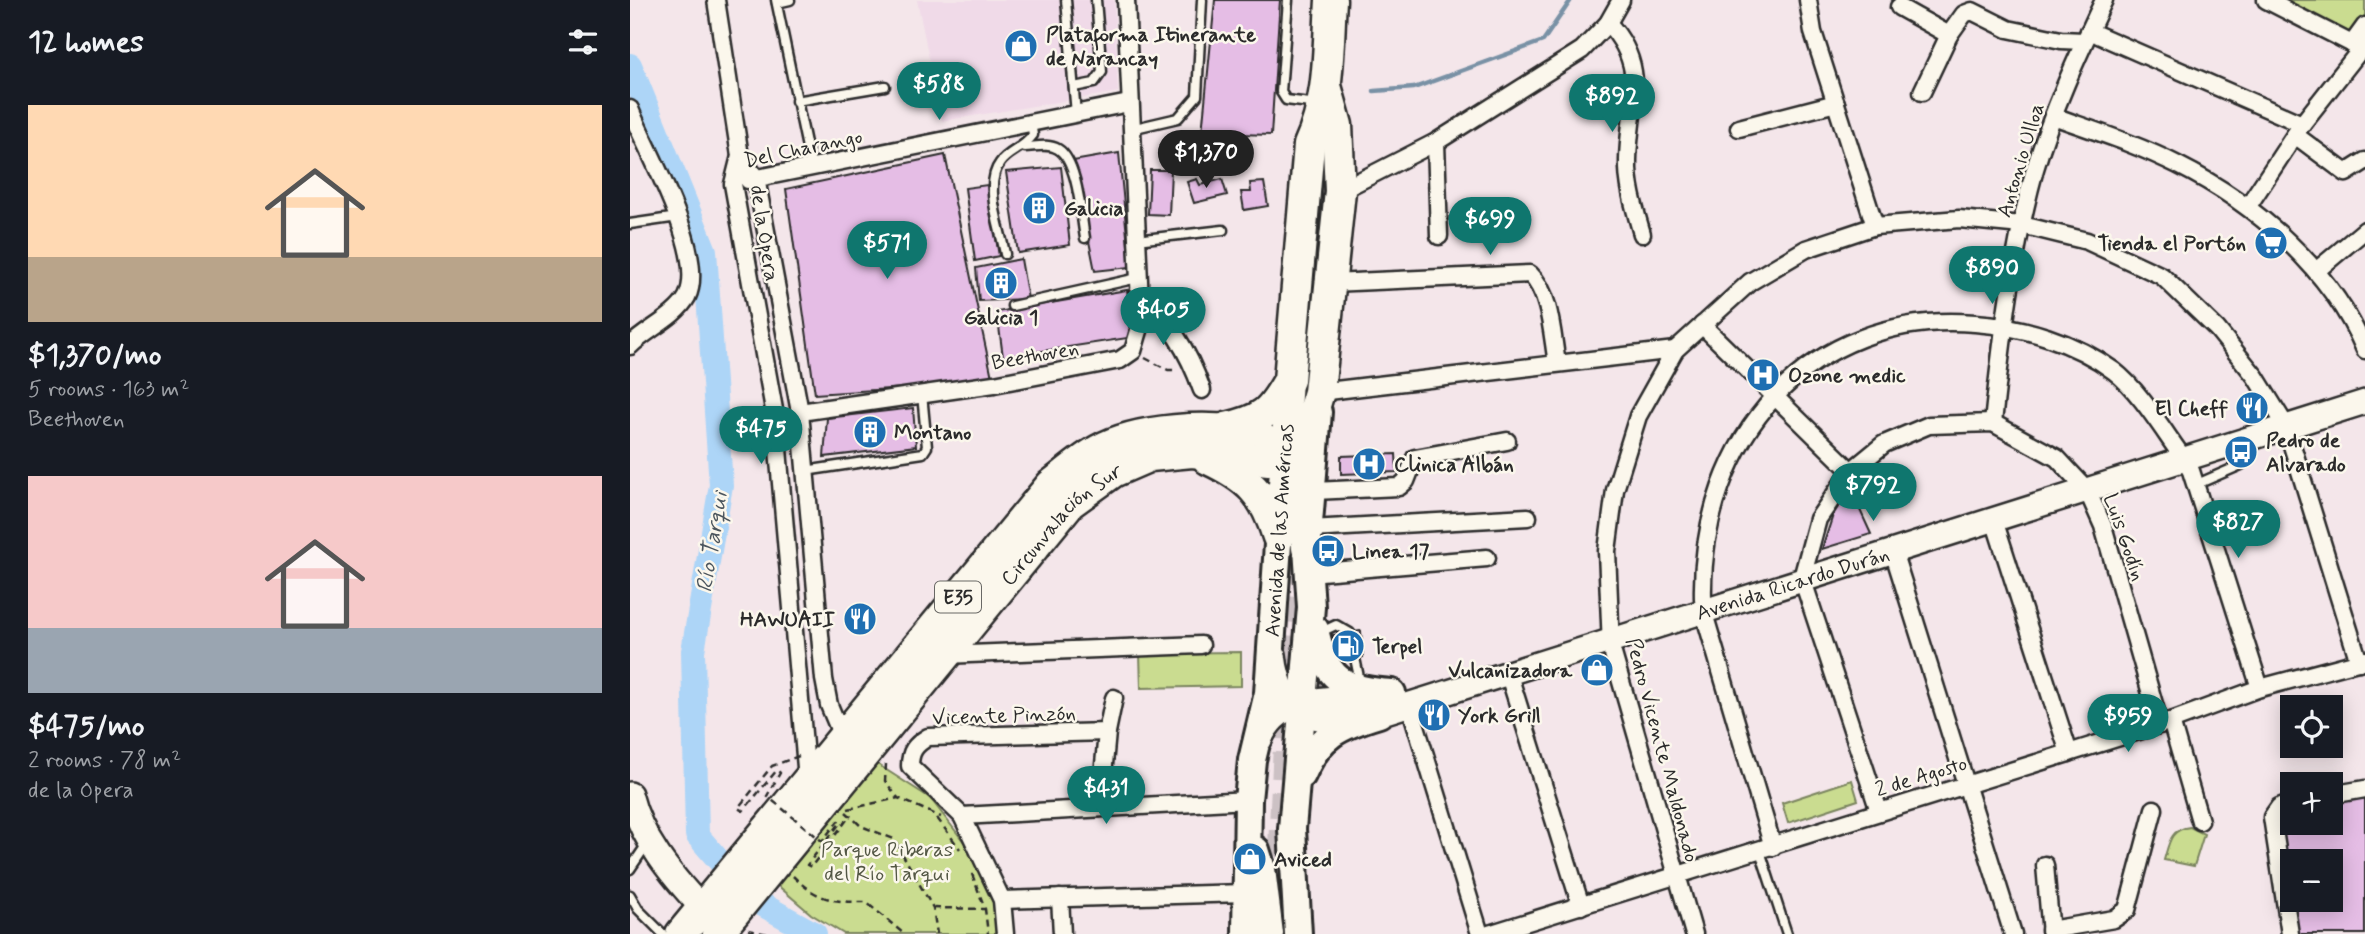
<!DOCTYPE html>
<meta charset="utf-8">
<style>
body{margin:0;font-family:Mynerve,sans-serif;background:#242831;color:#f1f3f6;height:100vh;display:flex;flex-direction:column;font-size:26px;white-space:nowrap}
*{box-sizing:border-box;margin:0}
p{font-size:23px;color:#9ea1a6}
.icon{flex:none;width:38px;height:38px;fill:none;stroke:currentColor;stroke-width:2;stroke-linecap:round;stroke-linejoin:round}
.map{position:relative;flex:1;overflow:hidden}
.details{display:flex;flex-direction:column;background:#171b24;width:630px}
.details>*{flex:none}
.controls{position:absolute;left:1650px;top:695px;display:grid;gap:14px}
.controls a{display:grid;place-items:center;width:63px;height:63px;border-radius:0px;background:#171b24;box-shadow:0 4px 18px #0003;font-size:35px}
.price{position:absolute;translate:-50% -60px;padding:0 16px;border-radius:24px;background:#0f766e;color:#fff;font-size:23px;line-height:46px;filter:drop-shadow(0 2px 4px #0008)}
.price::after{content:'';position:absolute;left:50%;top:42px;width:21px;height:16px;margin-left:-10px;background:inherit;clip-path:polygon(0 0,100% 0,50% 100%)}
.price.on{background:#222;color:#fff}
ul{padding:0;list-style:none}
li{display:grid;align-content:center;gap:14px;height:371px;padding:0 28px}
li span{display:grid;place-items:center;height:217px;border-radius:0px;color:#555}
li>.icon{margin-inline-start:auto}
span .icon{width:126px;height:126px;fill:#fffc;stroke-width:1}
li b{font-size:30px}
h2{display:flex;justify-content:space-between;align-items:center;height:84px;padding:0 28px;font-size:30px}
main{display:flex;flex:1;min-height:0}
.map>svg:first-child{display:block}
.built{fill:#f0dae8}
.green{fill:#cadc90;stroke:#7a845e;stroke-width:2}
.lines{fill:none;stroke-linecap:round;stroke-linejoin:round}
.stream{stroke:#7991a5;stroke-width:4.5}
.river{stroke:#add5f7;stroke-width:24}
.building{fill:#e5bde5;stroke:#2b2b2b;stroke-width:2;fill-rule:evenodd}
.primary-tunnel{stroke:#ccc1c4;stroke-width:26;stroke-dasharray:26 13;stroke-linecap:butt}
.lane-casing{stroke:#2b2b2b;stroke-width:13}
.street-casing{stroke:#2b2b2b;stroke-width:21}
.secondary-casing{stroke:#2b2b2b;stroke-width:28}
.primary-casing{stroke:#2b2b2b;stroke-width:32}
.highway-casing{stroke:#2b2b2b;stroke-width:35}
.path{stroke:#2b2b2b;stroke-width:2.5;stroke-dasharray:7 5;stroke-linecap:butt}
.lane{stroke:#fbf7ec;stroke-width:8}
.street{stroke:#fbf7ec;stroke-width:16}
.secondary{stroke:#fbf7ec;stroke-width:23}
.primary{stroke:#fbf7ec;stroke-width:26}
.highway{stroke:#fbf7ec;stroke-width:30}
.path-bridge{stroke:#2b2b2b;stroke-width:2.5;stroke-dasharray:7 5;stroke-linecap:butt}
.labels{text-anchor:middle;stroke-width:5;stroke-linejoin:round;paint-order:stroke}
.shield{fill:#fbf7ec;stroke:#696865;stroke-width:2}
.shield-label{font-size:19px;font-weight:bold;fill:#2b2b2b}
.poi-label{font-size:21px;font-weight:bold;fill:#2b2b2b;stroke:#fbf7ec;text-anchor:start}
.street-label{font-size:21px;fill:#2b2b2b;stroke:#fbf7ec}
.park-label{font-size:21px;fill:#535744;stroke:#fbf7ec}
.water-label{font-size:23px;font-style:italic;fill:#4c565e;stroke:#fbf7ec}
</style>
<main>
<section class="details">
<h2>12 homes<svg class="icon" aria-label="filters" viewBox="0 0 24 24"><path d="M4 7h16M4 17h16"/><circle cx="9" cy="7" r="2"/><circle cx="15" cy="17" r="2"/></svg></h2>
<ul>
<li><span style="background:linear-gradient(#ffd9b3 70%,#b9a48a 0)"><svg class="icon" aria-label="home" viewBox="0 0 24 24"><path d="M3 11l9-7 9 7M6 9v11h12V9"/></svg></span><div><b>$1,370/mo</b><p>5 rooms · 163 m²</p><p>Beethoven</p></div></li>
<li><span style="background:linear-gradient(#f6c9c9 70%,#9aa5b1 0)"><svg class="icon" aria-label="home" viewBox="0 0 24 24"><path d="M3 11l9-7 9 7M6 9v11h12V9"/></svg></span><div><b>$475/mo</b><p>2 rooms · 78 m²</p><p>de la Opera</p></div></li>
</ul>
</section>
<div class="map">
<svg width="1735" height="934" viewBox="0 0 1735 934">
<rect width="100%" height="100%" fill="#f4e6ea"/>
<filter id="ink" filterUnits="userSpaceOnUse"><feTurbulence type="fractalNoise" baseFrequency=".0143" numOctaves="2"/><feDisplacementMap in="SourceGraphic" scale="14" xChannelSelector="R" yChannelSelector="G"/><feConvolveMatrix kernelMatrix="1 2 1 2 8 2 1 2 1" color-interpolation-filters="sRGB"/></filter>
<g filter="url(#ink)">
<path class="built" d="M287 0H484L488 92 312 121Z"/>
<g class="green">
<path d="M1643 0H1735V15L1722 36Z"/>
<path d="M611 652V686L511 688 510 653Z"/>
<path d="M244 762 300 798 341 851 369 911V934H214L181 914 146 884Z"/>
<path d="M1222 780 1228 800 1158 823 1152 803Z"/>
<path d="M1560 827 1574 834 1564 866 1534 860C1539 843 1540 829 1560 827Z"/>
</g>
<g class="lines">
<path class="stream" d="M744 91 784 88 913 41 941 0"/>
<path class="river" d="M0 65 75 251 91 485 63 651 67 835 122 899 185 934"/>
</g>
<g class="building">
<path d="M585 0H650L641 135 572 133Z"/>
<path d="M489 153 500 267 465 271 443 161Z"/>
<path d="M315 155 363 382 185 394 156 189Z"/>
<path d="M431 167 440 245 388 253 376 172Z"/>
<path d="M520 170H541L539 215 518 214Z"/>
<path d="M567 179 570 185 592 179 597 195 564 203 557 182Z"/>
<path d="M634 182 638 206 614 210 611 192H621L620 183Z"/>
<path d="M357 185 369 256 345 261 335 188Z"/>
<path d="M391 259 398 299 349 301 346 268Z"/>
<path d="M497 290 504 337 373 357 367 312Z"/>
<path d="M283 408 286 446 194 457 197 418Z"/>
<path d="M766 454 767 472 711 474V456Z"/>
<path d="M1220 488 1241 534 1192 549 1203 515Z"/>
<path d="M731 631 733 657 706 660 703 635Z"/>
<path d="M1735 796V934H1667L1651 818 1656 812 1662 810V822H1701V803ZM1662 861H1701V900H1662Z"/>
</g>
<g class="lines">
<path class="primary-tunnel" d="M654 934 649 887 667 523"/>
<defs>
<g id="lane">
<path d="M146 0 181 167"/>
<path d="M436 0 446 114"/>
<path d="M658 0 651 92 656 100 688 104"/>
<path d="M147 3 160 0"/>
<path d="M444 87 464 83 472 72 466 0"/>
<path d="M166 101 255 86"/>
<path d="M501 129 548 118 567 96 572 0"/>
<path d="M395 147C405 147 418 143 428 149 448 161 451 216 455 238"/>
<path d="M0 224 48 217"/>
<path d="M506 240 593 230"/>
<path d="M375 254C371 230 353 185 370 163 378 151 393 149 403 135L401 122"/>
<path d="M382 306 508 278"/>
<path d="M175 471 293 453 297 447 292 394"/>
<path d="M1565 485 1611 465 1608 444"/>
<path d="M689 633 706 625 720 633"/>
<path d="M725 658 730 682"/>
<path d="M1130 851 1157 934"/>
<path d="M0 869 17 844"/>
<path d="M0 895 8 909 33 934"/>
</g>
<g id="street">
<path d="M86 0 110 156 103 184 145 415 177 779"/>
<path d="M1178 0 1183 32 1245 226"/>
<path d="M1636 0 1730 48"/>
<path d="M1269 7 1319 35 1334 14 1342 11 1378 29 1431 40 1454 41"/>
<path d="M978 23C1020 69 999 105 998 160 997 185 1005 210 1012 234"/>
<path d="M1459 31 1672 124"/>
<path d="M1722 44 1735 26"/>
<path d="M1292 92 1319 35"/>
<path d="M0 109C16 150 78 255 57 297 46 317 16 330 0 346"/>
<path d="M1423 116C1465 131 1509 145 1548 165 1626 204 1701 269 1735 350"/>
<path d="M1109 128 1206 103"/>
<path d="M1665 135 1716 173 1735 161"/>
<path d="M806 142 809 236"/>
<path d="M110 156 126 178 170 412 194 679 199 705 214 741"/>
<path d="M118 180 499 103"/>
<path d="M710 191 806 142 952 50 978 23 991 0"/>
<path d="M1618 206 1672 124 1735 44"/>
<path d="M1686 271 1735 230"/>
<path d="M701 283 900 274C921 294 922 336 927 363"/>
<path d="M508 293C540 322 558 350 572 390"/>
<path d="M1072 325 1221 471"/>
<path d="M689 392 1045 350"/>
<path d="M170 412 364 384 490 360 503 351 511 324 496 0"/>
<path d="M1363 423C1372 338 1382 252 1405 169 1422 111 1448 55 1474 0"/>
<path d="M684 491 769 487 776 481 785 458 877 441"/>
<path d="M1364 520 1439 753"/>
<path d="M680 529 898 517"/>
<path d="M1263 551 1383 934"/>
<path d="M679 573 857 558"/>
<path d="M1073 599C1069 440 1179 309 1345 323 1392 326 1445 342 1484 371 1510 391 1534 432 1554 459L1561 471 1630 688"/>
<path d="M1073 610 1143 847"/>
<path d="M314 655 571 645"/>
<path d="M878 672 951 906"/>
<path d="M779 703 850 934"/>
<path d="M1541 721 1570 821"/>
<path d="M1701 795 1735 789"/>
<path d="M470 808 477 732 484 698"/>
<path d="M1249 811 1172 578 1188 519 1221 471 1254 444 1299 425 1363 423 1427 458 1457 490 1473 526 1530 725"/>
<path d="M332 816 618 800"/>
<path d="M1415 865 1421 934"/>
<path d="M430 898 432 934"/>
<path d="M372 900 615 893"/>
<path d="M1420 930 1484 919 1497 910 1524 809"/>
<path d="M375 934 372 900 332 816 280 766C280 751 285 745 298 737L477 732"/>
<path d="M859 934 1541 721 1630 688 1735 660"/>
<path d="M1064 934 981 647 977 551 985 490 1008 416 1045 350 1120 282 1176 249 1245 226 1329 219 1392 225 1457 241 1532 276 1587 329 1625 376 1656 426 1729 662"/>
<path d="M1660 934 1642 817 1649 807 1662 802"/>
</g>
<g id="secondary">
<path id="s1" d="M644 655C652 724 692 726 749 714L1735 402"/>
<path d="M630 740C651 690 705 701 749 695"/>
<path d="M0 794C11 839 41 875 72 908"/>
</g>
<g id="primary">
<path d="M685 629C695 679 712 690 762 693"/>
<path d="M672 775C689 735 709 726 749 714"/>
<path d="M626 850 632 869 640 934"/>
<path id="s2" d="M616 934 618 800 622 760 638 693 659 380"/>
<path d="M668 934 662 829 681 607 677 548 688 412"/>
</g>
<g id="highway">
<path d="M596 428C633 420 641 412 659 380L679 145C700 100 698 49 701 0"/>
<path d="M578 459C619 478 635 494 648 537"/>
<path d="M51 934 421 485C437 473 452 459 469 450 506 429 582 423 623 435 641 440 658 457 670 471L677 548"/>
<path id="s3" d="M87 934 440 503 483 472 520 456 562 452 639 460 667 449 675 438 689 392 710 191 707 125 696 86"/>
</g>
</defs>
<use href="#lane" class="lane-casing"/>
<use href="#street" class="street-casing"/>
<use href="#secondary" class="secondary-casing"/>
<use href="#primary" class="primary-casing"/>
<use href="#highway" class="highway-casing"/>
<g class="path">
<path d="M515 358 538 370H548"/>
<path d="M256 764 255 781 268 798"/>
<path d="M218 809 268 798 311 817"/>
<path d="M216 812 231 826 264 839 303 908 307 934"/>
<path d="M307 818 330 849"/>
<path d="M342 874 355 909 358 934"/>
<path d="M163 876C187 900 203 902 236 902L274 934"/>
<path d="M303 908 355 909"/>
<path d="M118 930 138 934"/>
</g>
<use href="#lane" class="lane"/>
<use href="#street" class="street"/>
<use href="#secondary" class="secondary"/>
<use href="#primary" class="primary"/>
<use href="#highway" class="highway"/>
<path class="path-bridge" d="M169 756 142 766 108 808 113 811 147 770 150 773 137 796 192 841 208 821 211 822 177 865 181 867 219 817"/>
</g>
</g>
<defs>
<symbol id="shop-disc" viewBox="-11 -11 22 22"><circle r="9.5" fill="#1f6fb2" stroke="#fbf7ec"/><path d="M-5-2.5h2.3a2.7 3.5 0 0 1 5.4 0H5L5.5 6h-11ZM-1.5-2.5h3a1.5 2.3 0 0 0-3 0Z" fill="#fff"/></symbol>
<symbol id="building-disc" viewBox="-11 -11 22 22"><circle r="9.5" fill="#1f6fb2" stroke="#fbf7ec"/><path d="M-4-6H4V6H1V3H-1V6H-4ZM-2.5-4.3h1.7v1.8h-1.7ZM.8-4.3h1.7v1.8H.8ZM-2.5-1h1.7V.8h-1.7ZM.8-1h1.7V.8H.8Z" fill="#fff"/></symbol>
<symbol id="supermarket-disc" viewBox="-11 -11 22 22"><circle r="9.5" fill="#1f6fb2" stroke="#fbf7ec"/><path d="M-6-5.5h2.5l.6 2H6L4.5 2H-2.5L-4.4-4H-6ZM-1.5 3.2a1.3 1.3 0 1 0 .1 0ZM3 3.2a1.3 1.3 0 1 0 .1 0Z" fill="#fff"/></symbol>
<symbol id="hospital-disc" viewBox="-11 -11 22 22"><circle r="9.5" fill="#1f6fb2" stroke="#fbf7ec"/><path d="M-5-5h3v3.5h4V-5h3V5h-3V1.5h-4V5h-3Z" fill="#fff"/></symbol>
<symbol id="restaurant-disc" viewBox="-11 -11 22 22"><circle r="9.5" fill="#1f6fb2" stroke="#fbf7ec"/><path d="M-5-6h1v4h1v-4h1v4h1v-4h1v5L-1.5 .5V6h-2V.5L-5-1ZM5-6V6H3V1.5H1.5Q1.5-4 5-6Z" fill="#fff"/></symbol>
<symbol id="bus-disc" viewBox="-11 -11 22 22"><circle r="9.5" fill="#1f6fb2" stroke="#fbf7ec"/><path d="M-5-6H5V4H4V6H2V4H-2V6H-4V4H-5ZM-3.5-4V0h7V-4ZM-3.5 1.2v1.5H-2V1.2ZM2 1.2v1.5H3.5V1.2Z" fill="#fff"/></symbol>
<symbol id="fuel-disc" viewBox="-11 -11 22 22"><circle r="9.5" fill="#1f6fb2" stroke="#fbf7ec"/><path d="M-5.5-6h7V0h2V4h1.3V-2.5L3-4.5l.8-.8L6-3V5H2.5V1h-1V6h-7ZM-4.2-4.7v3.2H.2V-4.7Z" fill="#fff"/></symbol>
</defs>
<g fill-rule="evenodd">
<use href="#shop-disc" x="372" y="27" width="38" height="38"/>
<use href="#building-disc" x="390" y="189" width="38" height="38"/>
<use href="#supermarket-disc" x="1622" y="224" width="38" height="38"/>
<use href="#building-disc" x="352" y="264" width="38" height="38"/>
<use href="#hospital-disc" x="1114" y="356" width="38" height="38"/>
<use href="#restaurant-disc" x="1603" y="389" width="38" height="38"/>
<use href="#building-disc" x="221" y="413" width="38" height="38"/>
<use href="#bus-disc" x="1592" y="433" width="38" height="38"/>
<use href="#hospital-disc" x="720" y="445" width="38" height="38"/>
<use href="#bus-disc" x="679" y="532" width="38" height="38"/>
<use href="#restaurant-disc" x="211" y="600" width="38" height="38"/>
<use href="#fuel-disc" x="699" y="627" width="38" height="38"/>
<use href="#shop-disc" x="948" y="651" width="38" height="38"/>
<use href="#restaurant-disc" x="785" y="696" width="38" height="38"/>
<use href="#shop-disc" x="601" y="840" width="38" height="38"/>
</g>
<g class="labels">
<rect class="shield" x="305" y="581.5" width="46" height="31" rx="5"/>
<g class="shield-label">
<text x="328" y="604">E35</text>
</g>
<g class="poi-label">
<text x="416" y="41">Plataforma Itinerante<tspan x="416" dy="24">de Narancay</tspan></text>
<text x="434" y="215">Galicia</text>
<text x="1616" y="250" text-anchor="end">Tienda el Portón</text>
<text x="371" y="324" text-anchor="middle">Galicia 1</text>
<text x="1158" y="382">Ozone medic</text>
<text x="1598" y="415" text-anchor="end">El Cheff</text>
<text x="264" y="439">Montano</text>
<text x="1636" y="447">Pedro de<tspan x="1636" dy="24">Alvarado</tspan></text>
<text x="764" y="471">Clinica Albán</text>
<text x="722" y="558">Linea 17</text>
<text x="205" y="626" text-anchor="end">HAWUAII</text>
<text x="742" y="653">Terpel</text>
<text x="942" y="677" text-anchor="end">Vulcanizadora</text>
<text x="828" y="722">York Grill</text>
<text x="644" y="866">Aviced</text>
</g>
<g class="street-label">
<text transform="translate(173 148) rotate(-12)" y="7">Del Charango</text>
<text transform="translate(1390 160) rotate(-73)" y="7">Antonio Ulloa</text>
<text transform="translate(135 233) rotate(81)" y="7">de la Opera</text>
<text transform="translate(405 355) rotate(-10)" y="7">Beethoven</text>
<text dy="7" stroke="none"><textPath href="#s3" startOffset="536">Circunvalación Sur</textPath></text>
<text dy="7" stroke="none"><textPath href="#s2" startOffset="406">Avenida de las Américas</textPath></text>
<text transform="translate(1495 537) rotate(71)" y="7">Luis Godín</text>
<text dy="7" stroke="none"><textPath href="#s1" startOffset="578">Avenida Ricardo Durán</textPath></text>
<text transform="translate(374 715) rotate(-2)" y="7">Vicente Pinzón</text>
<text transform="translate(1033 750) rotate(75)" y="7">Pedro Vicente Maldonado</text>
<text transform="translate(1291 776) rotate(-17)" y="7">2 de Agosto</text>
</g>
<g class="park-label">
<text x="257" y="856">Parque Riberas<tspan x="257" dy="24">del Río Tarqui</tspan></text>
</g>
<g class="water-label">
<text transform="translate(81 542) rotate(-81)" y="8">Río Tarqui</text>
</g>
</g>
</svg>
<div class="controls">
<a><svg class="icon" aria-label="locate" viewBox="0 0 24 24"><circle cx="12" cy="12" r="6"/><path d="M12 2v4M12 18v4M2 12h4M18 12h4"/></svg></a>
<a>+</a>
<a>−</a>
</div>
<b class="price" style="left:309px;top:122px">$588</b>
<b class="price" style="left:982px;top:134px">$892</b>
<b class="price on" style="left:576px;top:190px">$1,370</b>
<b class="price" style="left:860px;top:257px">$699</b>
<b class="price" style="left:257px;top:281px">$571</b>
<b class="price" style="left:1362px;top:306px">$890</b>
<b class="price" style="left:533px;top:347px">$405</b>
<b class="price" style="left:131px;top:466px">$475</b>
<b class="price" style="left:1243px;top:523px">$792</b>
<b class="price" style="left:1608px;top:560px">$827</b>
<b class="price" style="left:1498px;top:754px">$959</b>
<b class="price" style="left:476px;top:826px">$431</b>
</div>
</main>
